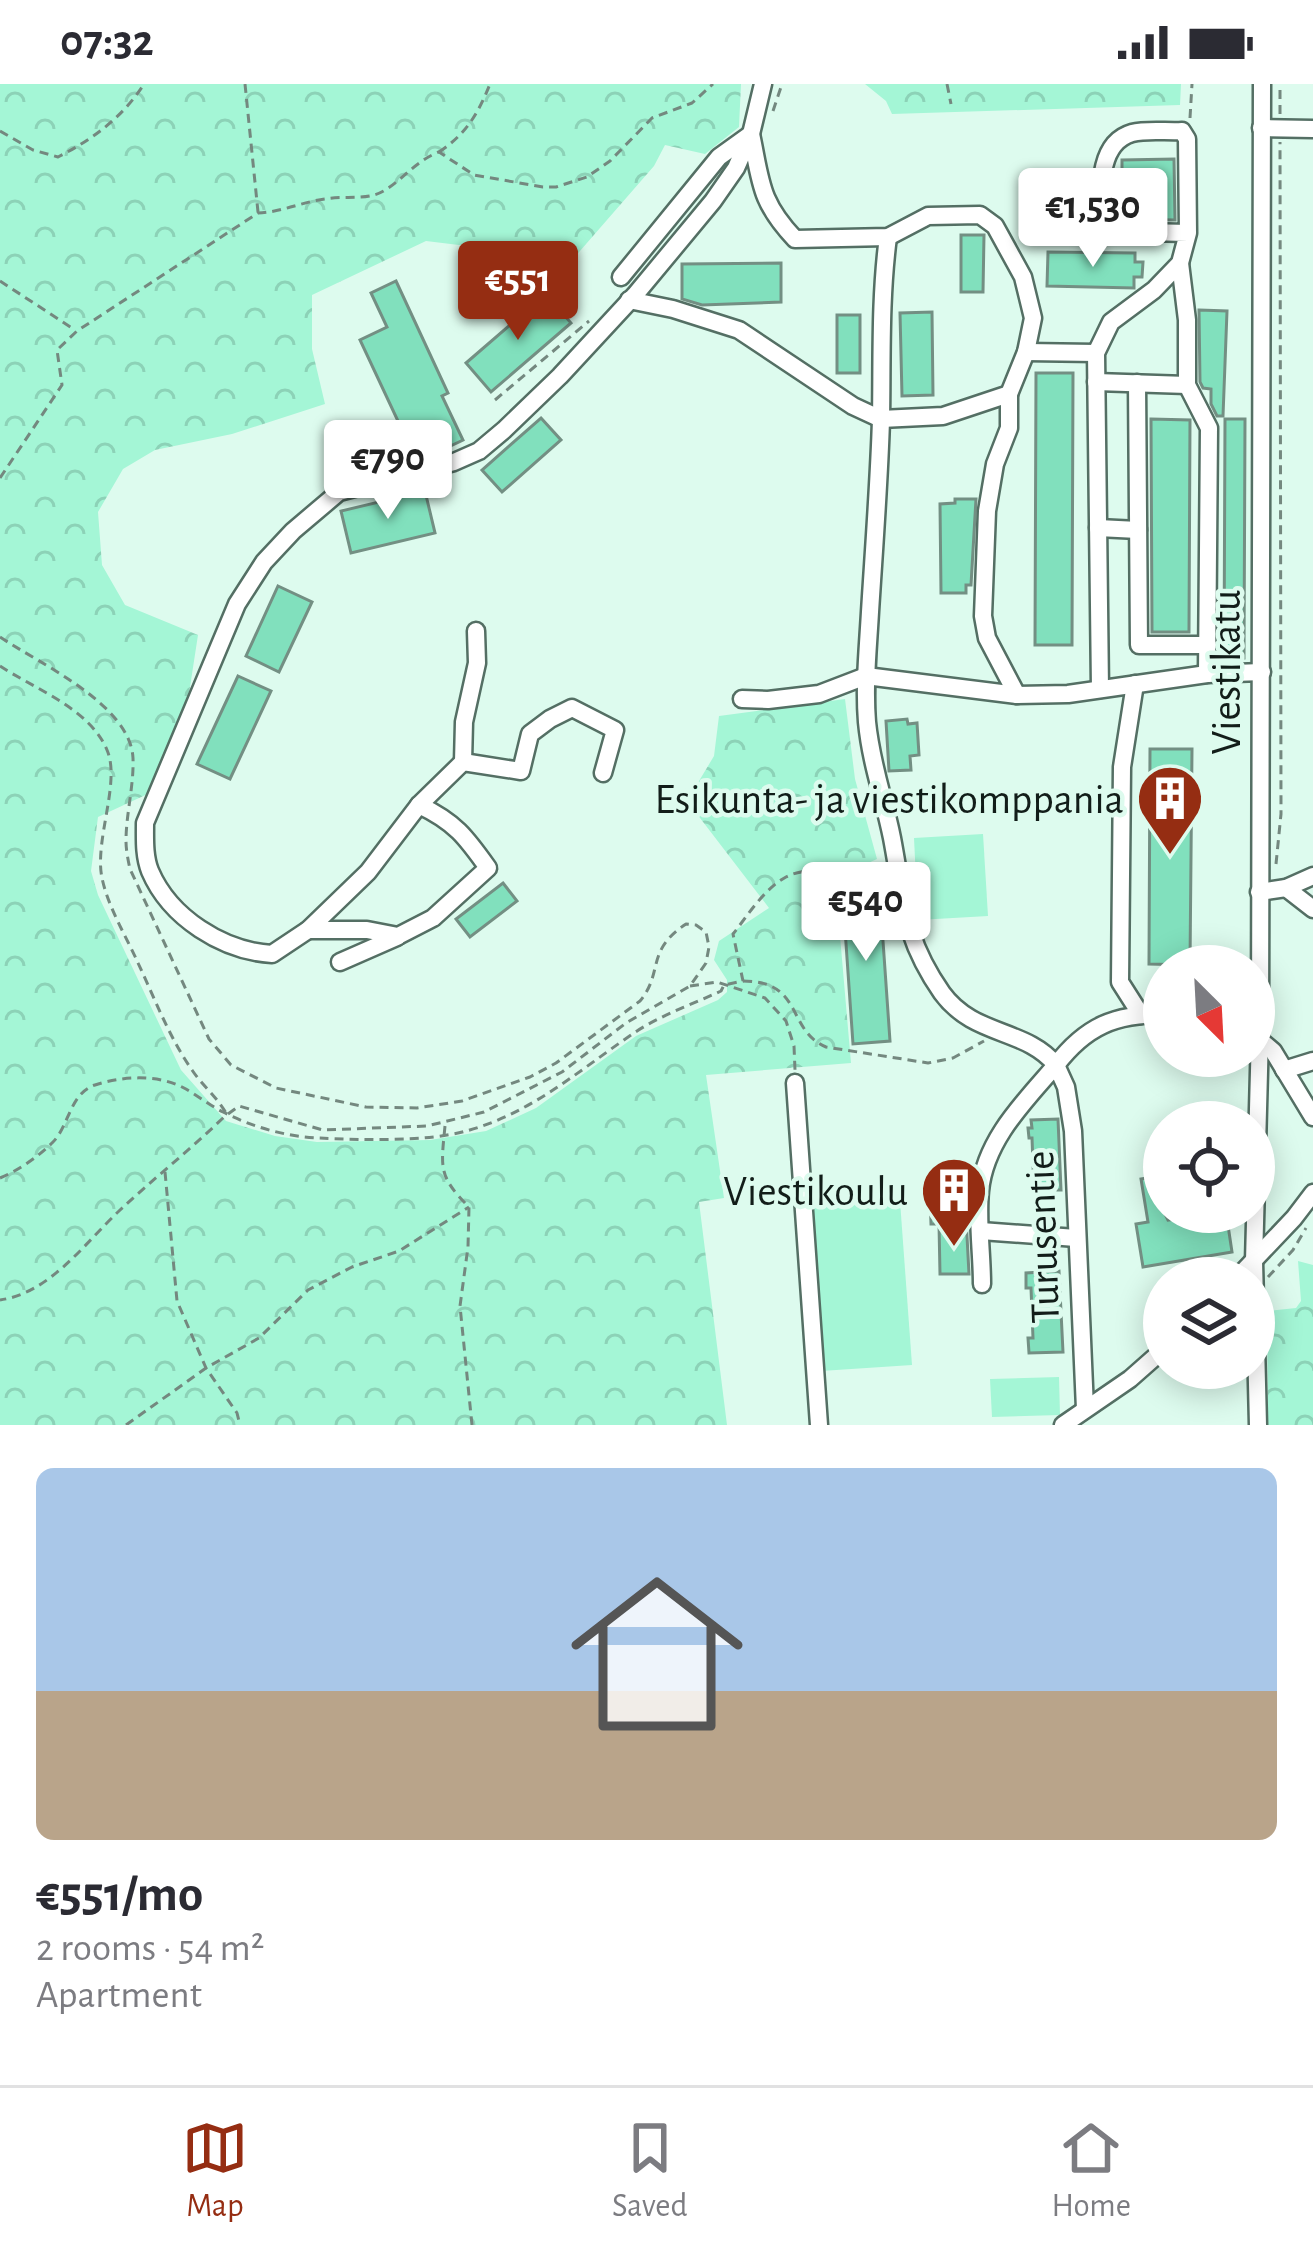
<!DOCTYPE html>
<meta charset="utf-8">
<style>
body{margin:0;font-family:"Alegreya Sans",sans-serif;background:#f2f2f3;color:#2b2b33;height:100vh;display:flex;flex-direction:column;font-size:45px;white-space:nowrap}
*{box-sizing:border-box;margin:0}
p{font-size:39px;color:#7c7c81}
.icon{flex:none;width:66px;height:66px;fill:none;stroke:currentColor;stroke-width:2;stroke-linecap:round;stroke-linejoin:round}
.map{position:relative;height:1341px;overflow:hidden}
.side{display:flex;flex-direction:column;background:#fff;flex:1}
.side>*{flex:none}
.needle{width:78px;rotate:156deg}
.tools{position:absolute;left:1143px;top:861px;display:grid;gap:24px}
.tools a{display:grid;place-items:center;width:132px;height:132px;border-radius:50%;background:#fff;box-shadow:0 6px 30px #0003;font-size:60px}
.price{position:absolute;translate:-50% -102px;padding:0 27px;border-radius:12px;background:#fff;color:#222;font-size:39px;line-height:78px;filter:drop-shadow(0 3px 6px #0008)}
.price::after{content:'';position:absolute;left:50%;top:72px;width:36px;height:27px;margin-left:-18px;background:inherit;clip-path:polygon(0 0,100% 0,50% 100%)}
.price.on{background:#952d12;color:#fff}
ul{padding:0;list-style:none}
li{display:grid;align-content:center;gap:24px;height:636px;padding:0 36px}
li span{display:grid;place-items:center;height:372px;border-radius:18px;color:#555}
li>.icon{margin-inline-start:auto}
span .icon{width:216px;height:216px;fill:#fffc;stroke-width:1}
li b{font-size:51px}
.status{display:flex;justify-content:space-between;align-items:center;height:84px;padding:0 60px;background:#fff;direction:ltr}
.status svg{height:33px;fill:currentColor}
.menu{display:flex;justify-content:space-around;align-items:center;height:168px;border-top:3px solid #e1e1e2;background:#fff;font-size:33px;color:#7c7c81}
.menu a{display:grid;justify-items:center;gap:6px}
.menu .on{color:#952d12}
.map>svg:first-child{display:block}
.grass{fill:#a4f6d6}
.forest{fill:url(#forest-crowns)}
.building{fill:#81e0bd;stroke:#738f83;stroke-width:3}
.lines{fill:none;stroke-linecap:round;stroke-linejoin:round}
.minor-casing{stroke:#546f64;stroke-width:21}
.path{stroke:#74887f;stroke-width:3;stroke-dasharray:9 6;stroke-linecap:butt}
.minor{stroke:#fff;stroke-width:16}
.labels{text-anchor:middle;stroke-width:9;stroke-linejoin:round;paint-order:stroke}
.street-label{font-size:42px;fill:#121d19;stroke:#ddfbee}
.poi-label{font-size:42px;fill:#121d19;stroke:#ddfbee;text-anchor:end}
</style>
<div class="status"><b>07:32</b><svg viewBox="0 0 49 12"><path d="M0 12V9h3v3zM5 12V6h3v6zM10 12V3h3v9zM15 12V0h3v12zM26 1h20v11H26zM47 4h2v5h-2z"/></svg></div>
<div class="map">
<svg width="1313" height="1341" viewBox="0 0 1313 1341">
<defs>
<pattern id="forest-crowns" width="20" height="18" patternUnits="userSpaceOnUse" patternTransform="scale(3)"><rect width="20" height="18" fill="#a4f6d6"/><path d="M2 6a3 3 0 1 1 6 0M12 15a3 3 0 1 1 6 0" fill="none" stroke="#8cd2b7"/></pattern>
</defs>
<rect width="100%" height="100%" fill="#ddfbee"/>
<g class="grass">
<path d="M983 750 988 832 918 836 914 754Z"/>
<path d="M900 1117 912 1281 821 1287 810 1124Z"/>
<path d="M1059 1293 1060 1331 992 1333 990 1295Z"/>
</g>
<g class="forest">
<path d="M0 0H741L739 43 705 70 665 61 654 82 573 175 426 157 312 211V265L325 320 232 350 155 366 123 385 98 428 102 481 125 521 198 551 188 616 152 708 98 733 91 787 98 811 181 986 226 1037 275 1052 317 1058 430 1056 486 1047 536 1024 636 952 718 916 727 908V896L714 876 719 857 769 824 687 717 714 672 719 632 845 615 855 695 877 775 835 794 851 979 706 991 724 1114 699 1118 727 1341H0Z"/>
<path d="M865 0H1181L1180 21 892 30 886 17Z"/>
<path d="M1298 1177 1313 1181V1341H1268L1267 1227 1296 1224 1301 1217Z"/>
</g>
<g class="building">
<path d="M1174 75 1175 136 1117 135 1118 121H1122V76Z"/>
<path d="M961 151H984L983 208H961Z"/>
<path d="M1048 168 1135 169V178H1143L1142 193H1134V204L1047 202Z"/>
<path d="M781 179V218L702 221 682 215V180Z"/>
<path d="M396 197 448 309 442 312 463 356 444 365 440 355 412 367 360 256 387 243 371 209Z"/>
<path d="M546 210 571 239 491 308 466 279Z"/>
<path d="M1199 226 1227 227 1223 332H1217L1211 320V305L1203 304 1200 298Z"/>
<path d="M932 228 933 311 902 312 900 229Z"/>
<rect x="837" y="231" width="23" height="58"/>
<path d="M1036 289H1073L1072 561H1035Z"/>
<path d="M541 334 561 356 502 408 482 386Z"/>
<path d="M1151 335 1190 336 1189 548H1152Z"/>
<path d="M1225 335H1245L1244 574 1224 575Z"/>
<path d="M425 407 435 449 351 469 341 427Z"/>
<path d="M955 415H976L971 501H966V509H941L940 420 955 419Z"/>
<path d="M278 502 312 518 279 588 246 572Z"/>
<path d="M238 592 271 607 230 695 197 680Z"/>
<path d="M907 635 908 640 917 639 919 671 910 672 911 686 889 687 886 637Z"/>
<path d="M1150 665H1192L1190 881 1149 880Z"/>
<path d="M503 799 517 817 470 853 456 835Z"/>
<path d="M879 800 890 957 853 960 842 802Z"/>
<path d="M1058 1035 1061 1106H1034L1032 1054H1029L1028 1044H1032L1031 1036Z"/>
<path d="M1164 1091V1128L1168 1136 1226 1128 1232 1168 1143 1183 1136 1140 1148 1138 1141 1095Z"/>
<path d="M950 1109 951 1133H966L969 1190H940L939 1140H931L930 1110Z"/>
<path d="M1059 1187 1063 1268 1029 1269 1028 1254H1033L1031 1204H1026V1189Z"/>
</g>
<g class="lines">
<defs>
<g id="minor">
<path d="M1261 44 1313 45"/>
<path d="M888 153C880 214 882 274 881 336 879 400 874 464 870 528 868 564 864 601 867 638 871 680 884 714 892 754 904 817 903 853 942 909 974 953 1026 944 1056 981 1086 942 1115 930 1164 930"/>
<path d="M1180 179 1187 236V301L1209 344 1207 590"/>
<path d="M621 193 719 73 751 50C761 97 759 117 795 155L888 153 928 132 980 131 995 142 1023 193 1033 234 1026 268 1009 310 943 332 881 335 853 322 739 246 673 225 629 216"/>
<path d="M1026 268 1096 269"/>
<path d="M1096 298 1187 301"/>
<path d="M1137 299 1139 561H1208"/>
<path d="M1009 310V344L995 380 987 427 983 532 987 554 1017 611"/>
<path d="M1098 444 1138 446"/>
<path d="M1135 600 1122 683 1120 898 1141 931"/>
<path d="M1100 605 1096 269 1111 238 1154 206 1180 179 1188 149 1187 55 1182 47C1167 48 1147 45 1132 49 1094 60 1102 116 1101 147L1188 149"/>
<path d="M742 615 768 616 819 610 866 592 1017 611 1068 610 1207 590 1262 588"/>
<path d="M463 678 464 638 477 579 476 547"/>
<path d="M603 689 615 646 572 624 550 635 530 650 521 687 463 678 419 721 368 788 308 846 272 870C223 867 170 834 150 787 144 772 145 755 145 739L237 520 264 478 293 447 339 408 454 378 479 367 504 346 560 292 635 211 713 117 736 84 751 50 763 0"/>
<path d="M1286 804 1313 825"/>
<path d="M1259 808 1286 804 1313 792"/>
<path d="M308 846H367L398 852 433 834 488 784C466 753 455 738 419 721"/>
<path d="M340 878 397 853"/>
<path d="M1260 956 1273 967 1313 1033"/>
<path d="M1284 986 1313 977"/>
<path d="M795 999 819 1341"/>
<path d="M981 1147 1076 1154"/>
<path d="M1237 1194 1294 1134 1313 1109"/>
<path d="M982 1200C982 1170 977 1137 980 1107 985 1056 1024 1018 1056 981L1066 1003 1073 1047 1085 1325"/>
<path d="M1063 1341 1130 1295 1164 1265"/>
<path d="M1258 1341 1254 1177 1260 949 1262 0"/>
</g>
</defs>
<use href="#minor" class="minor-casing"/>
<g class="path">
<path d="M245 0 258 128"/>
<path d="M947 0 951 20"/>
<path d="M773 27 782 0"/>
<path d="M1280 30V0"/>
<path d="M1190 34 1192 0"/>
<path d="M0 47 33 66 58 73C93 55 122 34 144 0"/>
<path d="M439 68C466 50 478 30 490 0"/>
<path d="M0 197 75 246"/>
<path d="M495 316 589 237"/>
<path d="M0 394 62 301 57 266 77 247 258 129C282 128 302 118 325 115 341 112 359 115 374 111 396 105 412 78 439 68L474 91 543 103H556L587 93 610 77 652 34 692 19 713 0"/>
<path d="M0 553C40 580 130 620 133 674 134 702 126 730 126 757 126 766 128 776 130 785L209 955 231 981 276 1004 366 1023 417 1024 462 1017 530 993 556 979 640 917C664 888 645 867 686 840L696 841 706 848 709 863 706 879 690 902 626 939 562 988 484 1028 427 1042 323 1046 239 1022 224 1033C190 1066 153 1095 119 1127 84 1160 50 1209 0 1216"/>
<path d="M0 582C35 605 90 625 107 666 121 698 94 757 102 794 108 823 126 852 138 879 155 915 169 953 192 986 202 1001 217 1013 226 1029"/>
<path d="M1276 780 1281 730 1280 58"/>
<path d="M743 897C804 897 786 946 826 963L928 979 953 974 984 957"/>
<path d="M690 902 717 898 765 914 786 937 794 962 795 986"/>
<path d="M445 1042C441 1084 438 1092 469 1123L468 1163 460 1222 472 1341"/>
<path d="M165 1088 177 1217 206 1284 237 1329 240 1341"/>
<path d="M0 1094C19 1086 38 1073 53 1058 69 1042 70 1009 95 1001 122 992 158 990 184 1004 197 1011 209 1021 223 1028 252 1043 287 1053 320 1054 361 1056 427 1058 466 1047 530 1030 577 988 631 951 658 932 691 921 721 907L724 901 743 897 733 850C748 831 764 805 786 793 809 781 856 786 883 785"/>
<path d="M1268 1193 1293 1166 1306 1144"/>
<path d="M126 1341 206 1284 259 1254 308 1206 352 1183 399 1167 469 1123"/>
</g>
<use href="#minor" class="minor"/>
</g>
<defs>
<symbol id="building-pin" viewBox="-11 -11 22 30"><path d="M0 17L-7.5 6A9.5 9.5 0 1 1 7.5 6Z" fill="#952d12" stroke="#ddfbee"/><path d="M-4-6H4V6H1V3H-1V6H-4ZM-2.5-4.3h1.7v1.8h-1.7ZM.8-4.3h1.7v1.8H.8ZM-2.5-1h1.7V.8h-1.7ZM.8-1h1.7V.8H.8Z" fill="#fff"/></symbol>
</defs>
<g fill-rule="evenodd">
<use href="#building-pin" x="1132" y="676" width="76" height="104"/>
<use href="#building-pin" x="916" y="1068" width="76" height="104"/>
</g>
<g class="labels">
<g class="street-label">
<text transform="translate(1225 588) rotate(-90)" y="15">Viestikatu</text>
<text transform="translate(1041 1153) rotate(-92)" y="15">Turusentie</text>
</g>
<g class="poi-label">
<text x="1124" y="729">Esikunta- ja viestikomppania</text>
<text x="908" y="1121">Viestikoulu</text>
</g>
</g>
</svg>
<div class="tools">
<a><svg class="needle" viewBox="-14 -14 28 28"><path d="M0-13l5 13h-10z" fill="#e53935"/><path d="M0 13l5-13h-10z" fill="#7c7c81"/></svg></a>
<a><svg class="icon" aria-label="locate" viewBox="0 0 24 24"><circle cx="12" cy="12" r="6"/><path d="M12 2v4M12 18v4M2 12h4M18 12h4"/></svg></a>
<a><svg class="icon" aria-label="layers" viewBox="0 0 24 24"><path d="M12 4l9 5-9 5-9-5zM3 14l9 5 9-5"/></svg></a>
</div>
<b class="price" style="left:1093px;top:186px">€1,530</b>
<b class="price on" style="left:518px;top:259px">€551</b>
<b class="price" style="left:388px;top:438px">€790</b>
<b class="price" style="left:866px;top:880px">€540</b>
</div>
<section class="side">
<ul>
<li><span style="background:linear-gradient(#a9c7e8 60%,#b9a48a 0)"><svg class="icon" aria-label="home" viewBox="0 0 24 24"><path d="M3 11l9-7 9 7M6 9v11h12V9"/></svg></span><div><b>€551/mo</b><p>2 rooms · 54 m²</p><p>Apartment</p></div></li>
</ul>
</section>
<nav class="menu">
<a class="on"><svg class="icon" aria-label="map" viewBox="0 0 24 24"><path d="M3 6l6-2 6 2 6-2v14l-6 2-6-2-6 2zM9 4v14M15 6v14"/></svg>Map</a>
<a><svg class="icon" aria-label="saved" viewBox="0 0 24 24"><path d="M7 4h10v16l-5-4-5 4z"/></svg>Saved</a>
<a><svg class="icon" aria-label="home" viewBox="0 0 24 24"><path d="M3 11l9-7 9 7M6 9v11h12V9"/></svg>Home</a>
</nav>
